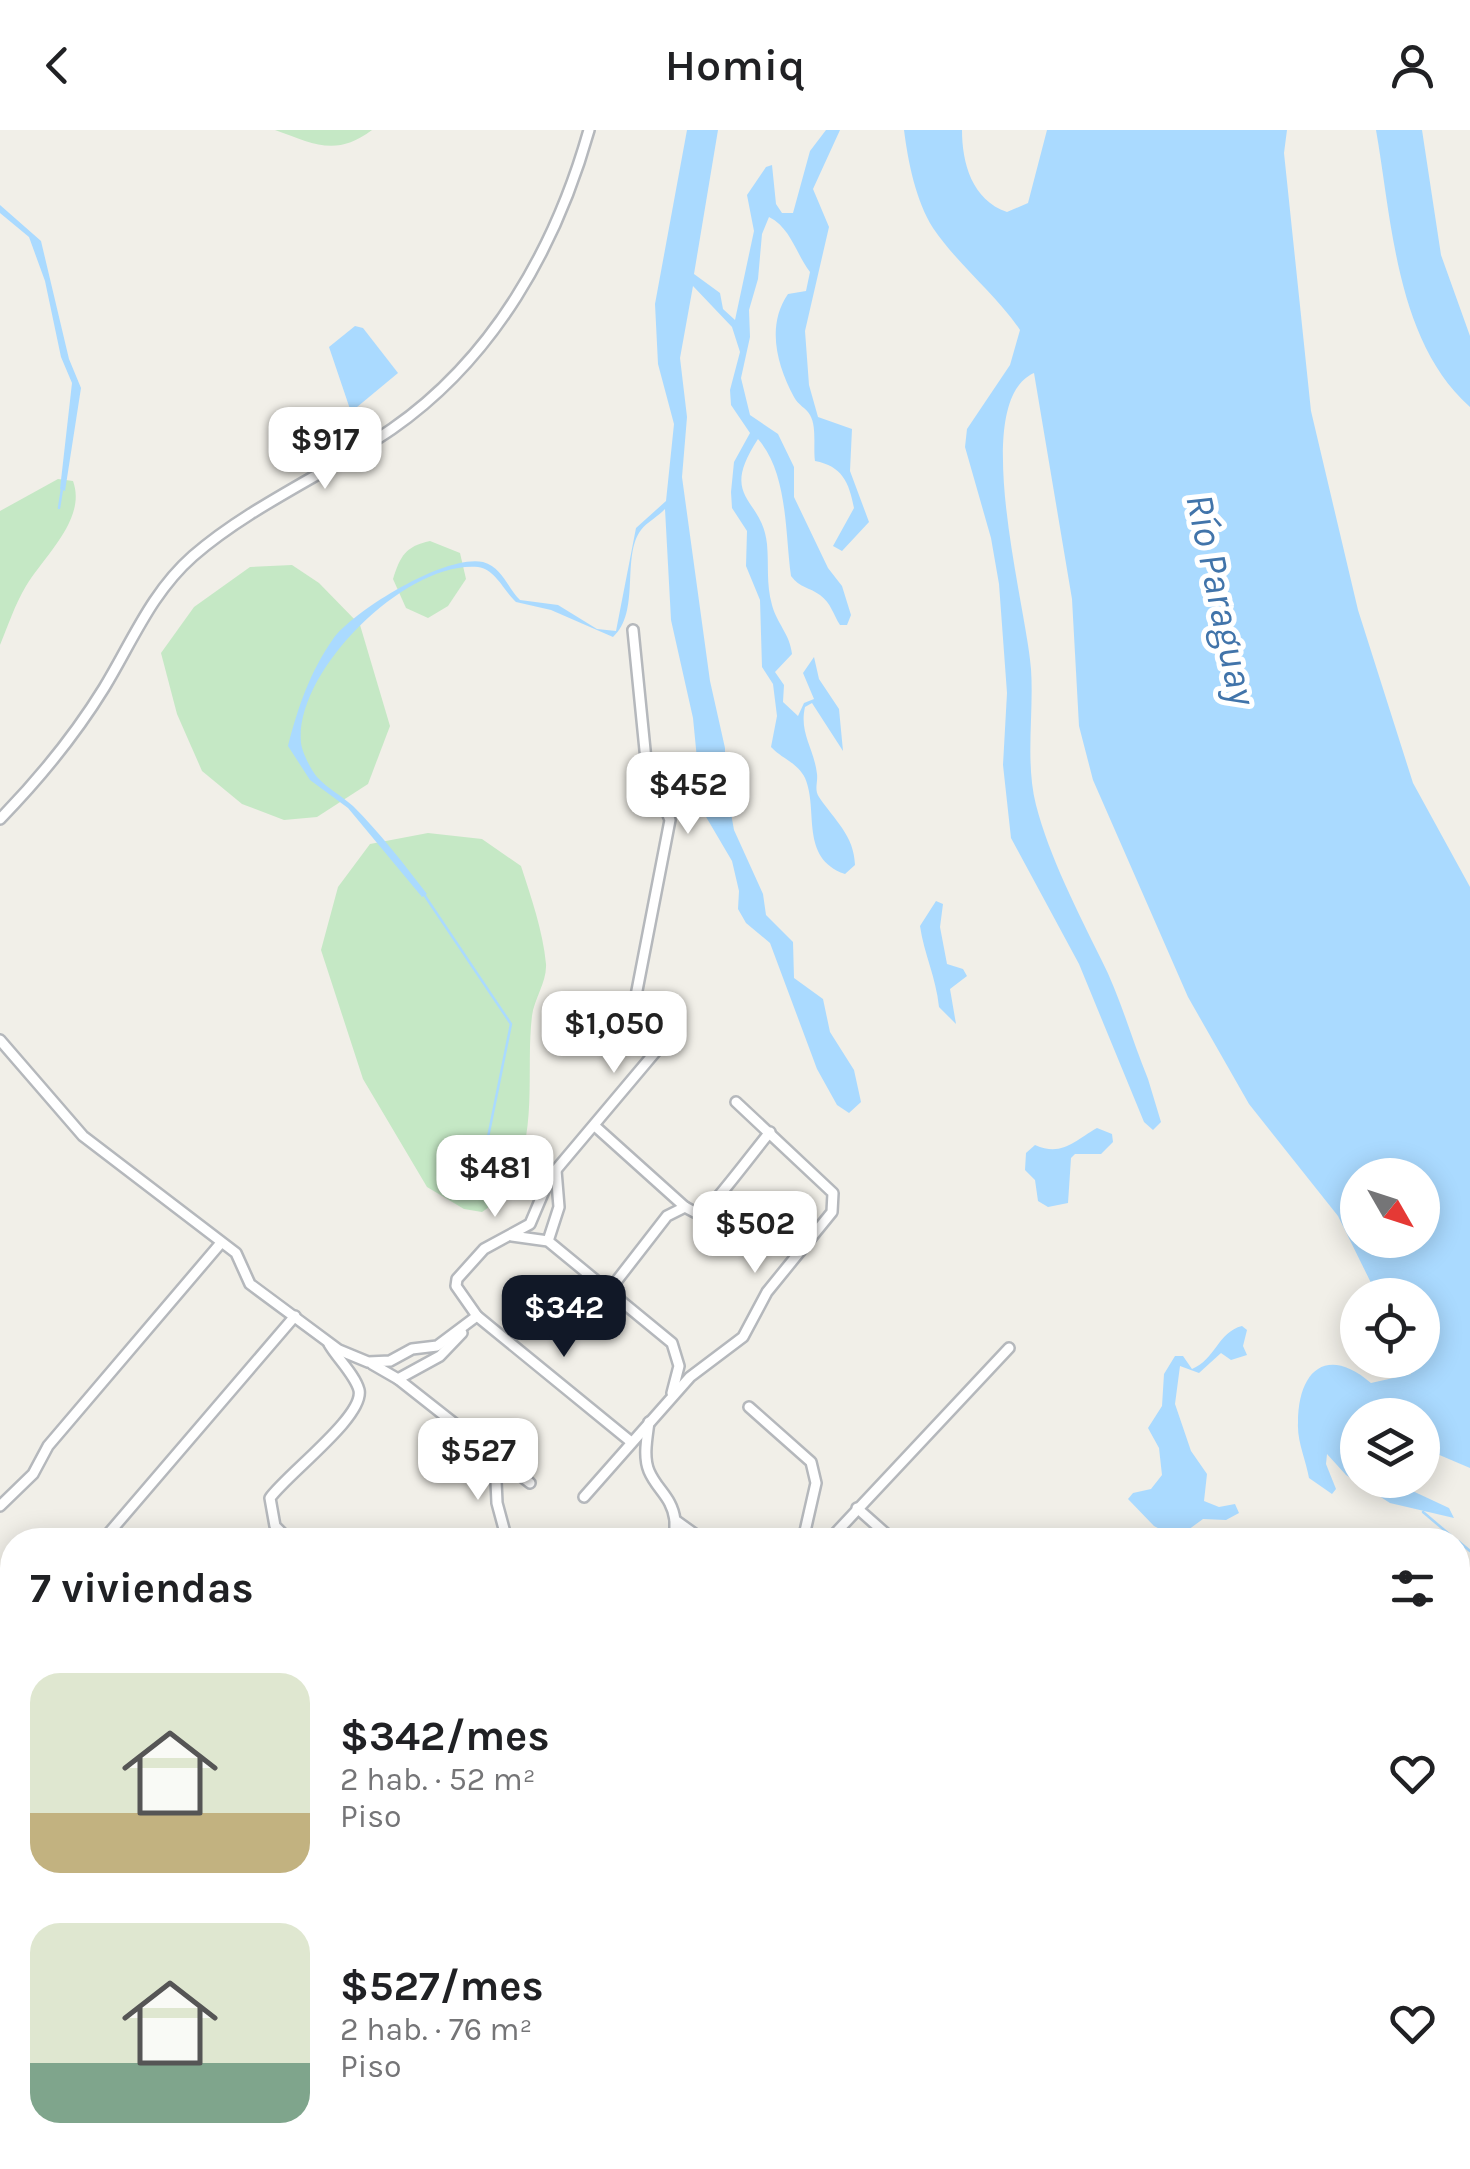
<!DOCTYPE html>
<html lang="es">
<meta charset="utf-8">
<style>
body{margin:0;font-family:Karla,sans-serif;background:#f2f2f2;color:#202124;height:100vh;display:flex;flex-direction:column;font-size:38px;white-space:nowrap}
*{box-sizing:border-box;margin:0}
p{font-size:32px;color:#757577}
.icon{flex:none;width:55px;height:55px;fill:none;stroke:currentColor;stroke-width:2;stroke-linecap:round;stroke-linejoin:round}
.map{position:relative;flex:1;overflow:hidden}
.drawer{position:absolute;left:0px;top:1398px;width:1470px;height:642px;display:flex;flex-direction:column;background:#fff;border-radius:40px 40px 0 0;box-shadow:0 5px 25px #0003}
.drawer>*{flex:none}
.needle{width:65px;rotate:129deg}
.controls{position:absolute;left:1340px;top:1028px;display:grid;gap:20px}
.controls a{display:grid;place-items:center;width:100px;height:100px;border-radius:50%;background:#fff;box-shadow:0 5px 25px #0003;font-size:50px}
.price{position:absolute;translate:-50% -85px;padding:0 22px;border-radius:20px;background:#fff;color:#222;font-size:32px;line-height:65px;filter:drop-shadow(0 2px 5px #0008)}
.price::after{content:'';position:absolute;left:50%;top:60px;width:30px;height:22px;margin-left:-15px;background:inherit;clip-path:polygon(0 0,100% 0,50% 100%)}
.price.current{background:#111827;color:#fff}
ul{padding:0;list-style:none}
li{display:flex;align-items:center;gap:30px;height:250px;padding:0 30px}
li span{display:grid;place-items:center;flex:none;width:280px;height:200px;border-radius:30px;color:#555}
li>.icon{margin-inline-start:auto}
span .icon{width:120px;height:120px;fill:#fffc;stroke-width:1}
li b{font-size:42px}
h2{display:flex;justify-content:space-between;align-items:center;height:120px;padding:0 30px;font-size:42px}
header{display:flex;justify-content:space-between;align-items:center;height:130px;padding:0 30px;background:#fff;font-size:45px;font-weight:600}
.map>svg:first-child{display:block}
.green{fill:#c5e8c5}
.water{fill:#aadaff;fill-rule:evenodd}
.lines{fill:none;stroke-linecap:round;stroke-linejoin:round}
.stream{stroke:#aadaff;stroke-width:2.5}
.minor-casing{stroke:#b5b8bc;stroke-width:14}
.minor{stroke:#fff;stroke-width:9}
.labels{text-anchor:middle;stroke-width:10;stroke-linejoin:round;paint-order:stroke}
.water-label{font-size:40px;font-style:italic;fill:#4174aa;stroke:#fff}
</style>
<header><svg class="icon" aria-label="back" viewBox="0 0 24 24"><path d="M15 5l-7 7 7 7"/></svg>Homiq<svg class="icon" aria-label="person" viewBox="0 0 24 24"><circle cx="12" cy="8" r="4"/><path d="M4 21q1-7 8-7t8 7"/></svg></header>
<div class="map">
<svg width="1470" height="2039" viewBox="0 0 1470 2039">
<rect width="100%" height="100%" fill="#f1efe8"/>
<g class="green">
<path d="M275 0H372C336 27 314 14 275 0Z"/>
<path d="M58 349 73 351C87 389 44 426 26 456 15 474 8 496 0 515V381Z"/>
<path d="M430 411 460 423 466 449 448 476 428 488 406 478 393 449C400 426 406 416 430 411Z"/>
<path d="M292 435 319 453 360 495 390 596 368 654 317 687 284 690 242 674 202 641 177 584 161 523 194 477 250 437Z"/>
<path d="M428 703 482 709 521 736C531 767 543 801 546 834 547 852 534 869 532 886 524 951 546 1038 482 1082L464 1079 427 1057 363 949 321 820 338 757 370 714Z"/>
<path d="M12 1573V1848L0 1837V1590Z"/>
</g>
<g class="water">
<path d="M687 0H718L694 144 720 163 723 179 735 190 754 101 747 65 766 37 772 35 776 74 782 83H793L810 21 826 0H840L813 59 829 97 805 201 809 255 818 287 852 299 850 341 869 392 842 421 833 416 854 378C849 352 842 336 815 331 813 317 817 297 810 285 806 278 798 275 794 267 777 235 766 196 788 164L806 161 810 142C796 124 791 98 769 87L762 104 758 149 749 180 750 207 741 248 750 285 778 304 794 337V367L828 438 842 456 851 485 847 495H840C833 484 831 473 820 465 809 457 800 458 791 446 785 403 788 343 758 309 718 370 762 366 767 414 769 436 766 453 772 475 777 494 790 504 792 524L775 542 784 555 783 572 798 586 804 573 814 569 803 543 814 527 819 549 839 579 843 621 812 573 805 577C799 603 814 618 817 644 818 653 814 659 819 667 835 691 854 705 855 735L845 744C799 728 819 680 805 648 797 632 782 629 771 617L777 586 773 554 762 537 760 470 746 436 747 401 732 378 731 362 734 332 750 303 731 275 730 260 740 222 732 197 693 156 680 228 687 287 682 347 710 551 725 618V650L734 700 763 764 766 785 793 812 794 848 823 869 830 902 854 940 861 972 849 983 837 975 817 939 770 813 746 793 738 779 739 761 732 731 702 680 693 588 671 490 665 379C659 386 647 392 641 400 621 426 641 482 613 507L551 480 516 472C504 461 495 439 478 437 407 430 294 541 301 613 302 622 311 640 317 647 328 659 342 666 353 676 380 703 404 734 427 764L422 767 348 678 310 650 288 616C298 577 310 542 333 509 354 480 446 424 483 432 502 437 507 457 520 470L558 475 597 499 616 501 636 398 666 371 674 294 658 234 655 174Z"/>
<path d="M904 0H962C962 33 972 70 1007 82L1028 73 1047 0H1287L1284 23 1311 281 1358 480 1413 653 1470 757V1338L1423 1318 1422 1285H1358L1350 1303 1357 1320 1358 1350H1389L1449 1378 1454 1388 1390 1373 1346 1345 1327 1324 1326 1334 1336 1359 1332 1364 1309 1348C1306 1330 1297 1312 1298 1293 1298 1240 1327 1215 1371 1253L1411 1244 1408 1230H1422V1165H1377L1338 1086 1249 974 1188 867 1093 650 1079 596 1072 469 1034 243C968 272 1027 478 1031 539 1034 584 1025 631 1036 675 1049 726 1078 782 1101 829 1120 866 1132 910 1148 949L1161 992 1153 1000 1144 992 1079 834 1011 708 1003 635 1007 563 999 454 991 408 965 317 967 299 1010 235 1020 200C995 163 958 135 933 98 916 71 908 32 904 0ZM1358 1045H1422V1110H1358Z"/>
<path d="M1376 0H1422L1441 125 1470 206V277C1396 211 1392 91 1376 0Z"/>
<path d="M0 75 41 111 69 229 81 258 65 361 60 359 72 253 61 227 45 151 29 107 0 83Z"/>
<path d="M355 196 363 198 398 243 351 282 329 217Z"/>
<path d="M936 771 943 774 940 797 947 834 963 839 967 846 950 859 956 894 939 877C936 847 924 824 920 796Z"/>
<path d="M1097 998 1112 1004 1113 1012 1101 1024H1075L1071 1028 1068 1073 1048 1077 1038 1071 1035 1050 1025 1040 1026 1023 1035 1015C1062 1027 1074 1011 1097 998Z"/>
<path d="M1242 1196 1247 1200 1243 1216 1247 1225 1231 1230 1221 1223 1199 1243 1180 1236 1175 1274 1191 1321 1207 1344 1204 1371 1219 1377 1235 1374 1239 1383 1226 1390 1203 1389 1177 1408 1154 1396 1128 1369 1133 1363 1151 1359 1162 1345 1159 1318 1148 1298 1162 1276 1164 1244 1175 1226H1183L1192 1239C1215 1230 1218 1202 1242 1196Z"/>
</g>
<g class="lines">
<g class="stream">
<path d="M59 378 62 359"/>
<path d="M423 763 511 894 484 1027"/>
<path d="M1401 1350 1405 1360"/>
<path d="M1423 1382 1456 1410"/>
<path d="M1458 1411 1470 1421"/>
</g>
<defs>
<g id="minor">
<path d="M0 689C39 649 75 605 104 558 132 512 151 463 193 426 252 375 328 343 392 299 494 228 556 117 589 0"/>
<path d="M0 910 83 1006 236 1123 250 1154 339 1220 368 1232 390 1231 412 1219 437 1216 477 1186"/>
<path d="M596 997 685 1077 700 1085C709 1082 758 1016 770 1002"/>
<path d="M512 1106 548 1111 672 1213 679 1236 672 1263"/>
<path d="M548 1111 559 1077 556 1040"/>
<path d="M608 1162 667 1086 685 1077"/>
<path d="M372 1234 398 1249 440 1226 462 1203"/>
<path d="M398 1249 530 1353"/>
<path d="M749 1277 811 1332 816 1353 803 1410"/>
<path d="M649 1292C647 1308 643 1327 649 1341 657 1360 672 1367 675 1390L703 1410"/>
<path d="M630 1311 477 1186 456 1156 457 1149 484 1119 530 1094 550 1047 662 914 634 876 670 690 646 630 633 500"/>
<path d="M495 1329 497 1373 507 1410"/>
<path d="M584 1367 690 1247 743 1207 767 1162 832 1082 833 1063 736 972"/>
<path d="M0 1376 33 1344 48 1316 220 1114"/>
<path d="M857 1378 893 1410"/>
<path d="M103 1410 295 1186"/>
<path d="M289 1410 275 1396 270 1368C287 1344 365 1286 359 1260 355 1245 337 1228 329 1214"/>
<path d="M675 1410V1390"/>
<path d="M829 1410 1009 1218"/>
<path d="M0 1529 12 1516"/>
<path d="M0 1968 12 1978"/>
<path d="M229 2028 241 2039"/>
<path d="M684 2028 697 2039"/>
<path d="M3 2039 13 2028"/>
<path d="M136 2039 146 2028"/>
<path d="M278 2039 289 2028"/>
<path d="M413 2039 423 2028"/>
<path d="M550 2039 560 2028"/>
<path d="M1116 2039 1124 2028"/>
<path d="M1228 2039 1236 2028"/>
</g>
</defs>
<use href="#minor" class="minor-casing"/>
<use href="#minor" class="minor"/>
</g>
<g class="labels">
<g class="water-label">
<text transform="translate(1222 469) rotate(78)" y="14">Río Paraguay</text>
</g>
</g>
</svg>
<div class="controls">
<a><svg class="needle" viewBox="-14 -14 28 28"><path d="M0-13l5 13h-10z" fill="#e53935"/><path d="M0 13l5-13h-10z" fill="#757577"/></svg></a>
<a><svg class="icon" aria-label="locate" viewBox="0 0 24 24"><circle cx="12" cy="12" r="6"/><path d="M12 2v4M12 18v4M2 12h4M18 12h4"/></svg></a>
<a><svg class="icon" aria-label="layers" viewBox="0 0 24 24"><path d="M12 4l9 5-9 5-9-5zM3 14l9 5 9-5"/></svg></a>
</div>
<b class="price" style="left:325px;top:362px">$917</b>
<b class="price" style="left:688px;top:707px">$452</b>
<b class="price" style="left:614px;top:946px">$1,050</b>
<b class="price" style="left:495px;top:1090px">$481</b>
<b class="price" style="left:755px;top:1146px">$502</b>
<b class="price current" style="left:564px;top:1230px">$342</b>
<b class="price" style="left:478px;top:1373px">$527</b>
<section class="drawer">
<h2>7 viviendas<svg class="icon" aria-label="filters" viewBox="0 0 24 24"><path d="M4 7h16M4 17h16"/><circle cx="9" cy="7" r="2"/><circle cx="15" cy="17" r="2"/></svg></h2>
<ul>
<li><span style="background:linear-gradient(#dfe7d0 70%,#c2b280 0)"><svg class="icon" aria-label="home" viewBox="0 0 24 24"><path d="M3 11l9-7 9 7M6 9v11h12V9"/></svg></span><div><b>$342/mes</b><p>2 hab. · 52 m²</p><p>Piso</p></div><svg class="icon" aria-label="heart" viewBox="0 0 24 24"><path d="M12 20l-8-8c-3-5 5-10 8-4 3-6 11-1 8 4z"/></svg></li>
<li><span style="background:linear-gradient(#dfe7d0 70%,#7fa58c 0)"><svg class="icon" aria-label="home" viewBox="0 0 24 24"><path d="M3 11l9-7 9 7M6 9v11h12V9"/></svg></span><div><b>$527/mes</b><p>2 hab. · 76 m²</p><p>Piso</p></div><svg class="icon" aria-label="heart" viewBox="0 0 24 24"><path d="M12 20l-8-8c-3-5 5-10 8-4 3-6 11-1 8 4z"/></svg></li>
</ul>
</section>
</div>
